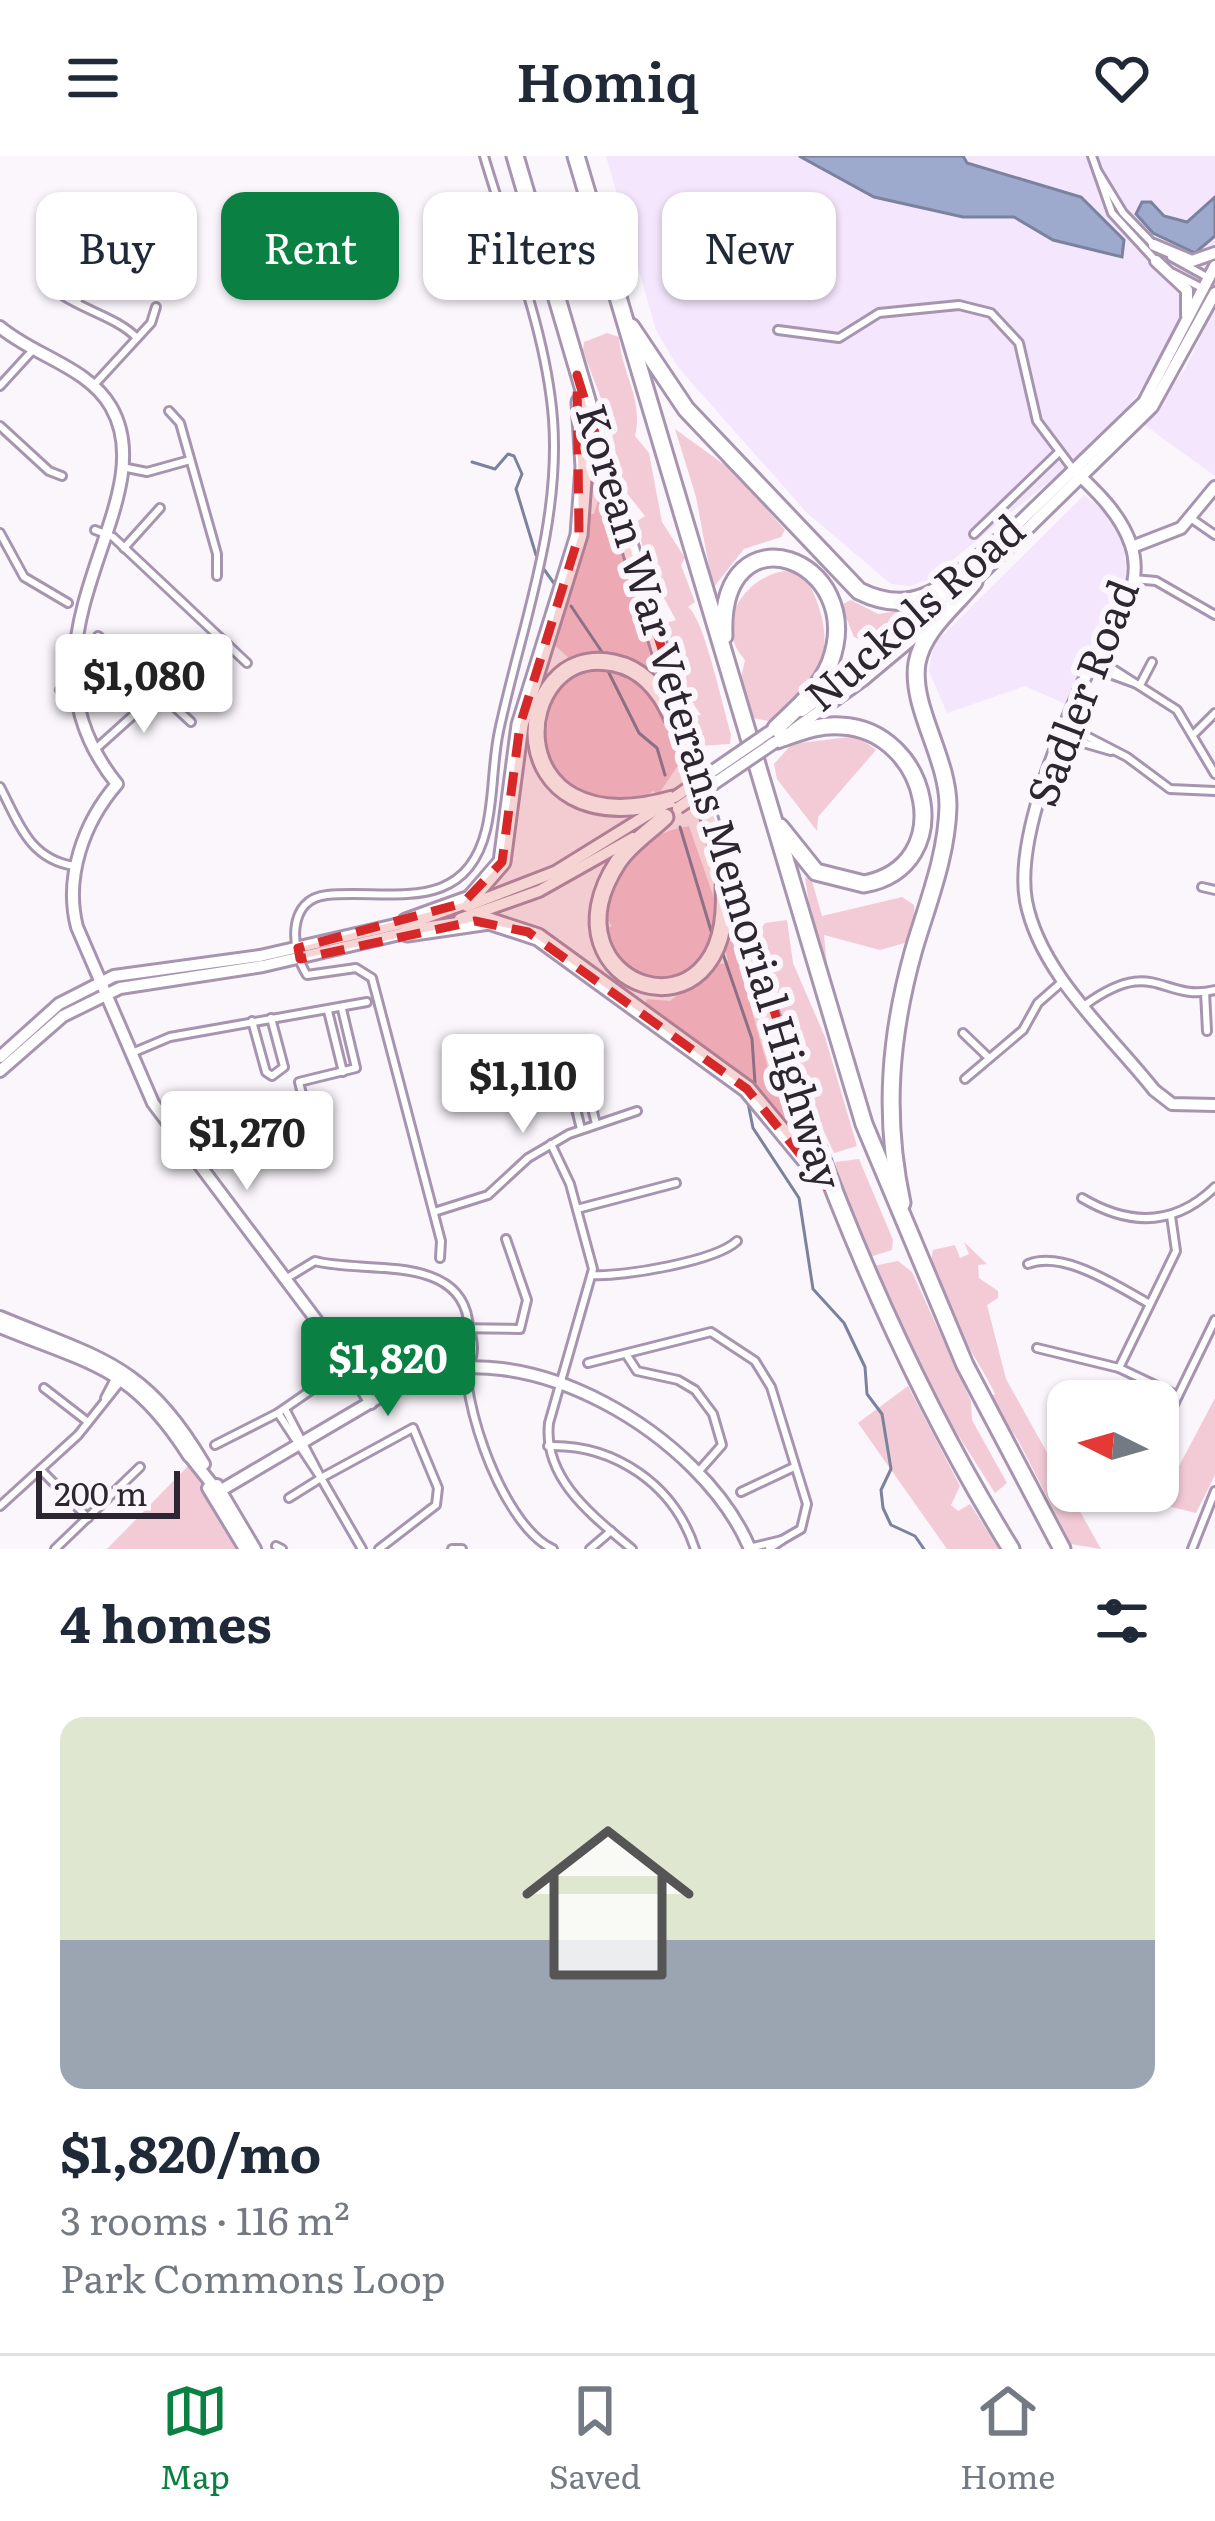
<!DOCTYPE html>
<meta charset="utf-8">
<style>
body{margin:0;font-family:Literata,serif;background:#f2f2f3;color:#1f2937;height:100vh;display:flex;flex-direction:column;font-size:45px;white-space:nowrap}
*{box-sizing:border-box;margin:0}
p{font-size:39px;color:#747a83}
.icon{flex:none;width:66px;height:66px;fill:none;stroke:currentColor;stroke-width:2;stroke-linecap:round;stroke-linejoin:round}
.map{position:relative;height:1393px;overflow:hidden}
.drawer{display:flex;flex-direction:column;background:#fff;flex:1}
.drawer>*{flex:none}
.hud{position:absolute;left:36px;top:36px;width:1143px;height:108px;display:flex;gap:24px}
.needle{width:78px;rotate:275deg}
.buttons{position:absolute;left:1047px;top:1224px;display:grid;gap:24px}
.buttons a{display:grid;place-items:center;width:132px;height:132px;border-radius:24px;background:#fff;box-shadow:0 3px 9px #0004;font-size:60px}
.scale{position:absolute;left:36px;bottom:30px;width:144px;box-sizing:border-box;padding-left:12px;border:6px solid #2d2631;border-top:0;font-size:33px;line-height:42px;white-space:nowrap;color:#2d2631;-webkit-text-stroke:9px #faf6fc;paint-order:stroke}
.price{position:absolute;translate:-50% -102px;padding:0 27px;border-radius:12px;background:#fff;color:#222;font-size:39px;line-height:78px;filter:drop-shadow(0 3px 6px #0008)}
.price::after{content:'';position:absolute;left:50%;top:72px;width:36px;height:27px;margin-left:-18px;background:inherit;clip-path:polygon(0 0,100% 0,50% 100%)}
.price.active{background:#0b8043;color:#fff}
ul{padding:0;list-style:none}
li{display:grid;align-content:center;gap:24px;height:636px;padding:0 60px}
li+li{border-top:3px solid #e0e1e3}
li span{display:grid;place-items:center;height:372px;border-radius:24px;color:#555}
li>.icon{margin-inline-start:auto}
span .icon{width:216px;height:216px;fill:#fffc;stroke-width:1}
li b{font-size:51px}
h2{display:flex;justify-content:space-between;align-items:center;height:144px;padding:0 60px;font-size:51px}
.pill{padding:0 42px;border-radius:24px;background:#fff;box-shadow:0 3px 9px #0004;font-size:42px;line-height:108px}
.pill.active{background:#0b8043;color:#fff}
header{display:flex;justify-content:space-between;align-items:center;height:156px;padding:0 60px;background:#fff;font-size:54px;font-weight:600}
.tabs{display:flex;justify-content:space-around;align-items:center;height:168px;border-top:3px solid #e0e1e3;background:#fff;font-size:33px;color:#747a83}
.tabs a{display:grid;justify-items:center;gap:6px}
.tabs .active{color:#0b8043}
.map>svg:first-child{display:block}
.built{fill:#f4e6fc}
.green{fill:#f3cbd7}
.water{fill:#9da9cd;stroke:#7b829e;stroke-width:3}
.lines{fill:none;stroke-linecap:round;stroke-linejoin:round}
.stream{stroke:#7b829e;stroke-width:3}
.street-casing{stroke:#a795b0;stroke-width:12}
.secondary-casing{stroke:#a795b0;stroke-width:16}
.highway-casing{stroke:#a795b0;stroke-width:21}
.street{stroke:#fff;stroke-width:6}
.secondary{stroke:#fff;stroke-width:10}
.highway{stroke:#fff;stroke-width:15}
.secondary-bridge-casing{stroke:#a795b0;stroke-width:16;stroke-linecap:butt}
.secondary-bridge{stroke:#fff;stroke-width:10}
.marked{fill:#d62828;fill-opacity:0.2;stroke:#d62828;stroke-width:9;stroke-dasharray:24 15;stroke-linejoin:round}
.labels{text-anchor:middle;stroke-width:12;stroke-linejoin:round;paint-order:stroke}
.street-label{font-size:42px;fill:#2d2631;stroke:#faf6fc}
</style>
<header><svg class="icon" aria-label="menu" viewBox="0 0 24 24"><path d="M4 6h16M4 12h16M4 18h16"/></svg>Homiq<svg class="icon" aria-label="heart" viewBox="0 0 24 24"><path d="M12 20l-8-8c-3-5 5-10 8-4 3-6 11-1 8 4z"/></svg></header>
<div class="map">
<svg width="1215" height="1393" viewBox="0 0 1215 1393">
<rect width="100%" height="100%" fill="#faf6fc"/>
<g class="built">
<path d="M606 0H1215V92L1153 215 1125 256 1055 321 928 424 910 430 891 428 807 357 677 210 656 174Z"/>
<path d="M1215 151V320L1143 268 1185 213Z"/>
<path d="M1084 339 1104 355 1123 386 1127 425 1117 457 1068 549 1025 530 947 557 929 515 934 488Z"/>
</g>
<g class="green">
<path d="M607 177 619 181C621 216 644 244 635 280L649 297 662 366 685 402 681 409 695 446 688 451C704 462 723 552 731 578L730 588 699 590 691 559H701C691 545 681 529 688 513L679 508 663 468 676 464 654 424 658 415 644 395 636 366 645 360 622 331 610 266 583 195 584 186Z"/>
<path d="M675 273 733 315 785 374 781 381 744 393 713 432 696 341Z"/>
<path d="M599 341 608 351 646 476 653 521 570 503 552 487 587 358H594Z"/>
<path d="M784 415 804 418C840 483 829 524 768 565L753 562 740 527 745 504C713 470 743 422 784 415Z"/>
<path d="M851 444 878 458 910 453 912 457 882 483 866 487 854 481 841 449Z"/>
<path d="M590 511C652 521 656 552 683 602L658 639 653 635C615 663 583 640 551 615L554 609 538 580 541 572 547 573 552 531Z"/>
<path d="M857 580 876 594 818 661 817 675 777 623 774 608 792 588Z"/>
<path d="M689 670 716 748V779L689 822 648 830 610 800 604 773 612 770 604 760C611 714 641 677 689 670Z"/>
<path d="M805 721 812 725 822 760 902 741 914 749 915 766 905 787 880 794 824 779 827 810H818Z"/>
<path d="M787 764 793 807 825 881 857 990 834 997 810 946 755 782 765 767Z"/>
<path d="M732 784 769 916 766 926H772L790 951 789 965 643 851 647 843 670 845 715 807 723 808 728 804 724 791Z"/>
<path d="M859 1003 893 1084 892 1094 870 1101C858 1068 843 1041 835 1006Z"/>
<path d="M964 1086 987 1108 978 1109 979 1122 998 1135V1142L987 1149 1006 1223 1101 1393 1071 1388 1018 1284 989 1242 995 1238C980 1204 923 1129 933 1094L955 1089 960 1102 969 1098Z"/>
<path d="M898 1105 912 1116 971 1245 972 1264 1007 1327 995 1337 942 1254 873 1110Z"/>
<path d="M908 1230 960 1330 951 1349 958 1355 970 1348 999 1393H947L858 1267Z"/>
<path d="M1215 1242V1319L1196 1357 1159 1348Z"/>
<path d="M191 1307 244 1393H107Z"/>
</g>
<g class="water">
<path d="M799 0H963L967 7 1081 41 1124 84 1122 101 1053 84 1014 61H963L874 41Z"/>
<path d="M1215 41V80L1195 97 1153 77 1136 58 1142 46H1151L1164 60 1187 66Z"/>
</g>
<g class="lines">
<g class="stream">
<path d="M472 306 495 313 508 298 514 300 522 318 516 333 536 399"/>
<path d="M543 412 556 430"/>
<path d="M571 450 602 496"/>
<path d="M608 515 639 577 657 592 665 619"/>
<path d="M680 671 712 778"/>
<path d="M723 798 752 883 755 927"/>
<path d="M748 947 753 972 799 1042 813 1133 844 1167 865 1211 867 1238 882 1258 891 1313 881 1334 883 1352 891 1369 915 1380 924 1393"/>
</g>
<defs>
<g id="street">
<path d="M1092 0 1112 57 1157 106"/>
<path d="M1098 16 1123 57 1155 90"/>
<path d="M1171 101 1207 121"/>
<path d="M1173 117 1204 133"/>
<path d="M42 118C60 151 111 155 137 182"/>
<path d="M77 146 96 100"/>
<path d="M778 174 839 182 879 157 959 149 991 157 1019 187 1037 265 1073 313"/>
<path d="M94 229 151 167 156 151"/>
<path d="M0 230 32 195"/>
<path d="M169 255 180 267 217 398V420"/>
<path d="M0 270 49 315 62 320"/>
<path d="M122 311 147 316 190 304"/>
<path d="M1192 363 1215 379"/>
<path d="M95 374 113 381 247 507"/>
<path d="M0 377 24 421 68 447"/>
<path d="M974 378 1058 297"/>
<path d="M124 392 160 352"/>
<path d="M1133 423 1156 425 1215 459"/>
<path d="M98 480 191 566"/>
<path d="M1096 502 1177 554 1215 618"/>
<path d="M1093 512 1137 528"/>
<path d="M1140 529 1152 506"/>
<path d="M60 534 88 525 116 496"/>
<path d="M1067 570 1127 601 1170 633 1215 635"/>
<path d="M1195 577 1215 557"/>
<path d="M1063 581 1111 595"/>
<path d="M99 590 159 536"/>
<path d="M0 631C19 667 29 703 74 710"/>
<path d="M1202 731 1215 734"/>
<path d="M1205 836 1207 875"/>
<path d="M1085 849C1155 798 1162 847 1215 834"/>
<path d="M328 855 343 916"/>
<path d="M252 865 266 916 272 920 284 911 271 862"/>
<path d="M963 877 989 902"/>
<path d="M132 897 170 881 367 846"/>
<path d="M965 923 1023 874 1038 847 1063 825"/>
<path d="M304 946 299 926 356 912 342 853"/>
<path d="M581 973 576 953 582 945 591 948 596 968"/>
<path d="M551 988 570 1028 593 1113 549 1267C543 1323 593 1360 632 1393"/>
<path d="M1082 1042C1129 1070 1174 1071 1215 1031"/>
<path d="M577 1053 676 1027"/>
<path d="M434 1056 488 1039 528 1002 569 978 637 955"/>
<path d="M440 1102 441 1085 372 822 356 812 307 819C290 793 287 743 327 739 389 733 465 760 486 674 494 642 492 608 499 575 521 472 561 370 553 263 546 174 509 85 484 0"/>
<path d="M1028 1108C1064 1094 1117 1130 1148 1147"/>
<path d="M593 1119C623 1121 716 1105 737 1085"/>
<path d="M287 1122 315 1105C361 1118 458 1097 468 1164 471 1180 477 1193 469 1209"/>
<path d="M469 1172C451 1225 500 1369 553 1393"/>
<path d="M382 1181 447 1172 520 1173 527 1144 506 1083"/>
<path d="M1037 1192 1119 1212 1178 1240"/>
<path d="M626 1198 637 1215 678 1224 695 1234 713 1258 722 1289 699 1315"/>
<path d="M588 1207 711 1176 755 1205 771 1231 807 1348 801 1373 782 1384"/>
<path d="M1119 1212 1176 1095 1171 1060"/>
<path d="M44 1232 88 1266"/>
<path d="M105 1242 117 1219"/>
<path d="M278 1257 321 1322 285 1253"/>
<path d="M1158 1281 1215 1164"/>
<path d="M215 1289 278 1257 330 1221"/>
<path d="M548 1290C614 1288 674 1328 695 1393"/>
<path d="M41 1314 88 1362"/>
<path d="M741 1336 794 1311"/>
<path d="M289 1342 321 1322"/>
<path d="M1120 1342 1130 1335"/>
<path d="M0 1350 78 1279 121 1225"/>
<path d="M276 1390 282 1393"/>
<path d="M749 1392 782 1384 769 1393"/>
<path d="M55 1393 140 1311"/>
<path d="M362 1393 321 1322 413 1272 438 1332 436 1349 379 1393"/>
<path d="M452 1393H462"/>
<path d="M590 1393 611 1375"/>
<path d="M1192 1393 1215 1335"/>
</g>
<g id="secondary">
<path d="M1154 89 1192 105 1215 97"/>
<path d="M1156 105 1187 134V159"/>
<path d="M0 171C34 200 88 211 111 251 168 350 0 483 117 628 84 666 64 721 77 771L153 947 332 1185 371 1247"/>
<path d="M1076 316C1098 337 1121 359 1131 389 1148 439 1103 482 1084 524 1059 581 1015 683 1026 745 1040 818 1109 877 1154 934L1172 948 1215 949"/>
<path d="M998 387 1144 246 1215 110"/>
<path d="M1132 391 1181 372 1215 331"/>
<path d="M969 430 1152 251 1215 137"/>
<path d="M802 555 878 500 955 430"/>
<path d="M793 574 863 524 930 468"/>
<path d="M467 750 555 716 668 646"/>
<path d="M460 763 539 735 633 682"/>
<path d="M0 901 59 848 114 820 260 800 408 766"/>
<path d="M0 915 63 860 120 832 263 810 413 775"/>
<path d="M0 1161C101 1203 144 1207 204 1308"/>
<path d="M0 1171C92 1209 132 1210 189 1300"/>
<path d="M188 1298 218 1336 405 1226C522 1171 703 1280 750 1393"/>
<path d="M217 1329 255 1393"/>
<path d="M208 1332 245 1393"/>
</g>
<g id="highway">
<path d="M515 0C565 172 617 343 666 515 756 824 840 1117 1011 1393"/>
<path d="M576 0 864 968 965 1209 1062 1393"/>
<path d="M631 171 686 253 859 435C921 466 953 422 999 386"/>
<path d="M724 480C718 348 869 402 830 507 819 534 797 552 776 572"/>
<path d="M672 561C661 536 643 513 614 507 510 484 492 695 673 643"/>
<path d="M777 584C798 577 818 568 841 570 929 574 960 710 864 728L816 716 780 671"/>
<path d="M665 661C649 676 630 688 618 706 536 831 734 898 724 731"/>
<path d="M406 766 470 743 502 706 520 569 579 379 584 311 580 246"/>
<path d="M407 777 489 765 538 781 747 933 819 1020"/>
<path d="M902 1047C883 959 890 878 914 793 928 746 947 699 948 650 948 601 910 551 917 507 923 474 954 451 974 426"/>
</g>
</defs>
<use href="#street" class="street-casing"/>
<use href="#secondary" class="secondary-casing"/>
<use href="#highway" class="highway-casing"/>
<use href="#street" class="street"/>
<use href="#secondary" class="secondary"/>
<use href="#highway" class="highway"/>
<defs>
<g id="secondary-bridge">
<path d="M675 641 771 575"/>
<path d="M678 652 775 586"/>
</g>
</defs>
<use href="#secondary-bridge" class="secondary-bridge-casing"/>
<use href="#secondary-bridge" class="secondary-bridge"/>
</g>
<path class="marked" d="M577 219 830 1035 747 933 528 776 475 765 300 803 298 792 463 747 502 706 520 569 579 379Z"/>
<g class="labels">
<g class="street-label">
<text transform="translate(915 457) rotate(-41)" y="15">Nuckols Road</text>
<text transform="translate(1083 537) rotate(-69)" y="15">Sadler Road</text>
<text transform="translate(709 641) rotate(73)" y="15">Korean War Veterans Memorial Highway</text>
</g>
</g>
</svg>
<div class="buttons">
<a><svg class="needle" viewBox="-14 -14 28 28"><path d="M0-13l5 13h-10z" fill="#e53935"/><path d="M0 13l5-13h-10z" fill="#747a83"/></svg></a>
</div>
<div class="scale">200 m</div>
<b class="price" style="left:144px;top:580px">$1,080</b>
<b class="price" style="left:523px;top:980px">$1,110</b>
<b class="price" style="left:247px;top:1037px">$1,270</b>
<b class="price active" style="left:388px;top:1263px">$1,820</b>
<div class="hud">
<a class="pill">Buy</a>
<a class="pill active">Rent</a>
<a class="pill">Filters</a>
<a class="pill">New</a>
</div>
</div>
<section class="drawer">
<h2>4 homes<svg class="icon" aria-label="filters" viewBox="0 0 24 24"><path d="M4 7h16M4 17h16"/><circle cx="9" cy="7" r="2"/><circle cx="15" cy="17" r="2"/></svg></h2>
<ul>
<li><span style="background:linear-gradient(#dfe7d0 60%,#9aa5b1 0)"><svg class="icon" aria-label="home" viewBox="0 0 24 24"><path d="M3 11l9-7 9 7M6 9v11h12V9"/></svg></span><div><b>$1,820/mo</b><p>3 rooms · 116 m²</p><p>Park Commons Loop</p></div></li>
</ul>
</section>
<nav class="tabs">
<a class="active"><svg class="icon" aria-label="map" viewBox="0 0 24 24"><path d="M3 6l6-2 6 2 6-2v14l-6 2-6-2-6 2zM9 4v14M15 6v14"/></svg>Map</a>
<a><svg class="icon" aria-label="saved" viewBox="0 0 24 24"><path d="M7 4h10v16l-5-4-5 4z"/></svg>Saved</a>
<a><svg class="icon" aria-label="home" viewBox="0 0 24 24"><path d="M3 11l9-7 9 7M6 9v11h12V9"/></svg>Home</a>
</nav>
